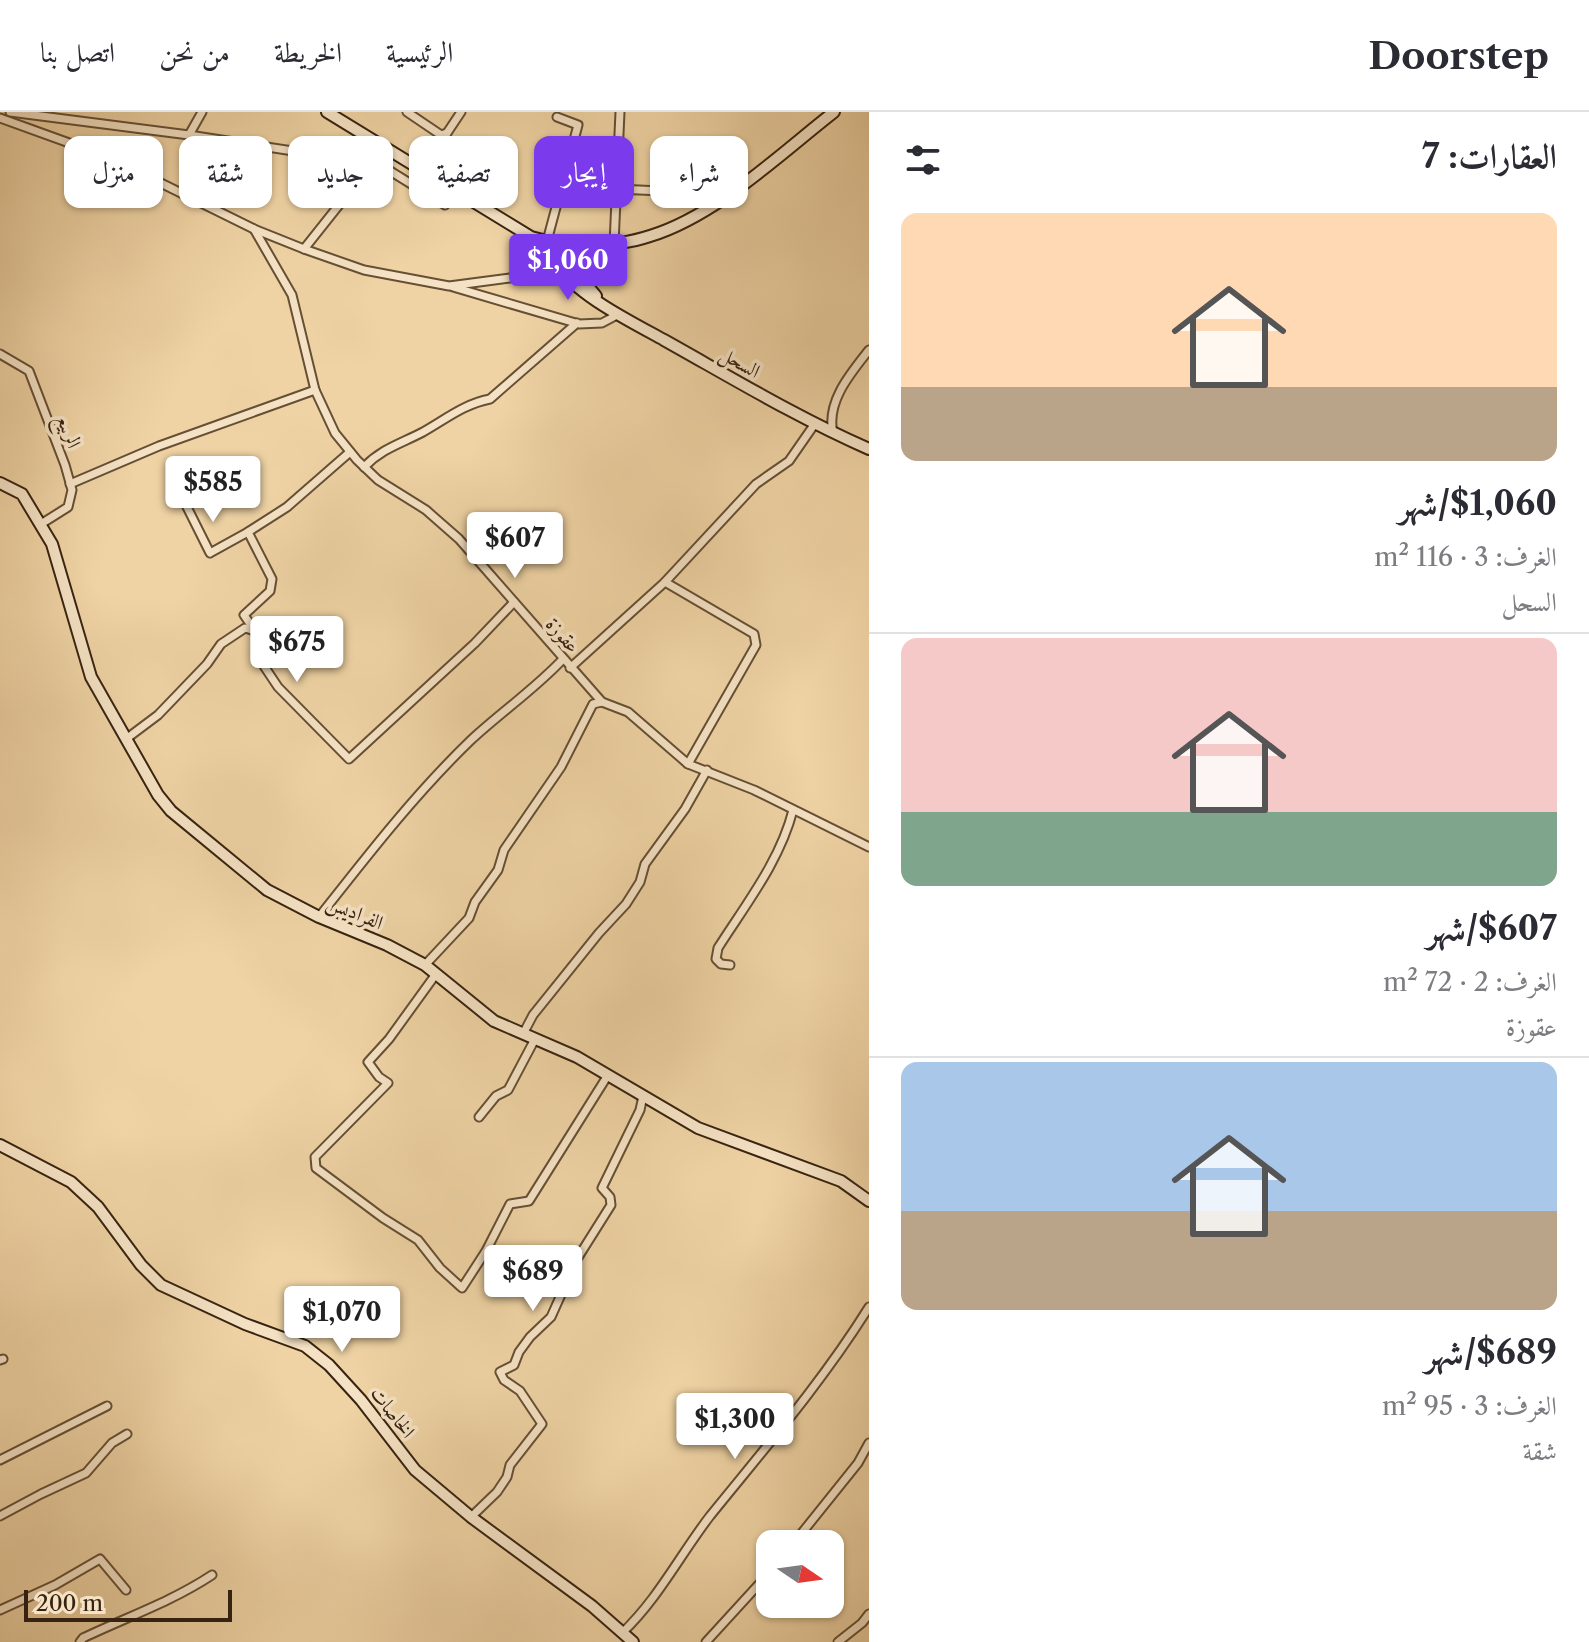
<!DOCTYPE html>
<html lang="ar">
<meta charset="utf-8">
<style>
body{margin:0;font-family:"Libre Caslon Text",Amiri,serif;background:#f7f7f7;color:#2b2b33;direction:rtl;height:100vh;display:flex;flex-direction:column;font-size:30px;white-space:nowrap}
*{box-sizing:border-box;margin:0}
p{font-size:26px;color:#7c7c81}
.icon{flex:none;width:44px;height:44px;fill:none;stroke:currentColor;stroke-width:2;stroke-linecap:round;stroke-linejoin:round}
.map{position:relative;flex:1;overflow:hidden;direction:ltr}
.details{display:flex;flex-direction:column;background:#fff;width:720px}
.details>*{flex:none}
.banner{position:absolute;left:24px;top:24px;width:724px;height:72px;direction:rtl;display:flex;gap:16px}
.needle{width:52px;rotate:103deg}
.tools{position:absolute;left:756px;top:1418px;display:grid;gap:16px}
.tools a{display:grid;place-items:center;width:88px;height:88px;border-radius:16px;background:#fff;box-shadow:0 2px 6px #0004;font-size:40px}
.scale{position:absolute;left:24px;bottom:20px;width:208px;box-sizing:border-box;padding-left:8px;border:4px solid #372310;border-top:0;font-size:22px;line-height:28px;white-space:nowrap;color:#372310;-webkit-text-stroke:6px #f5e2c4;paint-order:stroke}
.price{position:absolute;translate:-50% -68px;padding:0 18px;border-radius:8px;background:#fff;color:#222;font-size:26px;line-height:52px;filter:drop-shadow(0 2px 4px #0008)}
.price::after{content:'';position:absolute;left:50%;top:48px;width:24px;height:18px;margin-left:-12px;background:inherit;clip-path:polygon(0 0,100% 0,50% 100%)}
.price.active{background:#7c3aed;color:#fff}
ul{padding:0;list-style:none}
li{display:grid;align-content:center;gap:16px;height:424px;padding:0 32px}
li+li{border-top:2px solid #e1e1e2}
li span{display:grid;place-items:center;height:248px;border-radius:16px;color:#555}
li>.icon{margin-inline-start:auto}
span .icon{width:144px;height:144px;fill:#fffc;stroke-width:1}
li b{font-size:34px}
h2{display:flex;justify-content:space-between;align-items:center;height:96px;padding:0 32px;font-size:34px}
.chip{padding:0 28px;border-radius:16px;background:#fff;box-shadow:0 2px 6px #0004;font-size:28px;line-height:72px}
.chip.active{background:#7c3aed;color:#fff}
header{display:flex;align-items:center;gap:48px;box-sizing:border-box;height:112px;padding:0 40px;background:#fff;border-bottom:2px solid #e1e1e2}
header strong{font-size:38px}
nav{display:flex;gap:44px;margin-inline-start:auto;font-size:28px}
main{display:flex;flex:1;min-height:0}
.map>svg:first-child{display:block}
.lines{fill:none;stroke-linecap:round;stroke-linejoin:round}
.street-casing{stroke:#654f35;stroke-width:11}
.secondary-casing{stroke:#372310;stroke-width:14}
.street{stroke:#f5e2c4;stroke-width:7}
.secondary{stroke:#f5e2c4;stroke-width:10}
.labels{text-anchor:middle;stroke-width:7;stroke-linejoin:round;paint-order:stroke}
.street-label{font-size:20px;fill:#372310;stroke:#f5e2c4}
</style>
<header>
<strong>Doorstep</strong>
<nav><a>الرئيسية</a><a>الخريطة</a><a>من نحن</a><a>اتصل بنا</a></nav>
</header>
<main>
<section class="details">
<h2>العقارات: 7<svg class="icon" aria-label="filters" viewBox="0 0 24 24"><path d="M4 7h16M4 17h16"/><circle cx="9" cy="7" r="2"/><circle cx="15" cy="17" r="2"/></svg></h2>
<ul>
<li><span style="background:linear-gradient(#ffd9b3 70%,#b9a48a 0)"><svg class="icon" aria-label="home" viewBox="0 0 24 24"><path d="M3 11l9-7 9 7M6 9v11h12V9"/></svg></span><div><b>$1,060/شهر</b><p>الغرف: 3 · 116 m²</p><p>السحل</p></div></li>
<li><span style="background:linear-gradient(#f6c9c9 70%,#7fa58c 0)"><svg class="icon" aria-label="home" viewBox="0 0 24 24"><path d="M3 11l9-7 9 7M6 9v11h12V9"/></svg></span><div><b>$607/شهر</b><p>الغرف: 2 · 72 m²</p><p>عقوزة</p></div></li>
<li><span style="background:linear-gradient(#a9c7e8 60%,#b9a48a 0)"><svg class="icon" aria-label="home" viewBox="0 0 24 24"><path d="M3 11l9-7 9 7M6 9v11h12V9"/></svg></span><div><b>$689/شهر</b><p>الغرف: 3 · 95 m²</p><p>شقة</p></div></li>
</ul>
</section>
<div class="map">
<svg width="869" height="1530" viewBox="0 0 869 1530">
<rect width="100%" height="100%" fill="#efd3a4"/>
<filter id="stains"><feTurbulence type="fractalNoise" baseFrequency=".0025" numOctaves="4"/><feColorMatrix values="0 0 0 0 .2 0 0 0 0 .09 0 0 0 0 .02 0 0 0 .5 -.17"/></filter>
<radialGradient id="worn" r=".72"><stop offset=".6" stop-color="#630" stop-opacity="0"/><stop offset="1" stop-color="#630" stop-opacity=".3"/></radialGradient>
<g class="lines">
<defs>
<g id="street">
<path d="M10 0 189 23 319 43 374 49 445 93"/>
<path d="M407 0 441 23 447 21 461 0"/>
<path d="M0 6 108 45 254 117 304 137 364 158 449 174 510 166 553 155"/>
<path d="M189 23 202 0"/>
<path d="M424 61 447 21"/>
<path d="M617 77 728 82"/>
<path d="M254 117 292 183 315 278 335 321 357 348 378 368 426 398 459 427 602 590 628 600 688 652 754 678 869 735"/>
<path d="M547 129 578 13 557 5"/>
<path d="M614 132 620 0"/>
<path d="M304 137 374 49 381 35"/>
<path d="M453 175 579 212 602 211 619 202"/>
<path d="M0 242 29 259 65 353 72 378 68 395 41 412"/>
<path d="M833 321C826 290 850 262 869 238"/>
<path d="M350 340 287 395 248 420 272 467 270 479 244 503 255 519 264 554 278 575 349 647 475 531 514 490"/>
<path d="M364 355C383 336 400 332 423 320 446 307 464 292 490 287L577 211"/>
<path d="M70 372 159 334 315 278"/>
<path d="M183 387 210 441 248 420"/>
<path d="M665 470 756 372 789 349 814 313"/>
<path d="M570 556 665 470 754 522 756 533 688 652"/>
<path d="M126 627 158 603 207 552 221 532 245 516 255 519"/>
<path d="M319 805C367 744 415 682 471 628 501 600 535 577 563 547"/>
<path d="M425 853 469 806 475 790 498 758 504 738 561 655 593 592 602 590"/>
<path d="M730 853 721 852 716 847 718 836C746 792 780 749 793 698"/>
<path d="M436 862 389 927 368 950 379 965 388 971 315 1045 316 1056 383 1106 418 1128 440 1156 462 1176 486 1139 510 1092 529 1089 608 963"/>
<path d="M523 922 533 903 599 821 626 792 640 770 645 752 685 697 707 658"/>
<path d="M479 1005 496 984 508 978 535 927"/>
<path d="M0 1248 3 1247"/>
<path d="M0 1348 107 1294"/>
<path d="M0 1404 41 1382 86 1361 112 1331 127 1322"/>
<path d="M471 1405 497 1380 507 1365 510 1353 542 1312 520 1279 504 1268 500 1260 514 1253 519 1240 530 1225 551 1205 577 1147 611 1093 610 1085 602 1076 640 998 643 984"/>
<path d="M793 1432 858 1351 869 1331"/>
<path d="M0 1498 55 1473 100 1447 126 1478"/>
<path d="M622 1521C658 1487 680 1443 710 1404 765 1336 823 1269 869 1195"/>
<path d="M80 1530 83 1526C127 1505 171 1490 212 1463"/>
<path d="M706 1530 770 1460"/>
<path d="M838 1530 862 1511 869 1502"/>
</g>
<g id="secondary">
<path d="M327 0 531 125 566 134"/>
<circle cx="565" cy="148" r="13"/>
<path d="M570 136C597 133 623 133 650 124 716 104 780 42 834 0"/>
<path d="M564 161C583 186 635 212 664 228 732 266 798 306 869 337"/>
<path d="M596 184 586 172 578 149 598 136"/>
<path d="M0 371 22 382 52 432 91 565 158 683 171 699 267 778 319 805 387 833 425 853 494 909 577 945 698 1016 841 1069 869 1089"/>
<path d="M0 1033 71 1070 98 1095 141 1153 161 1173 245 1212 305 1234 329 1253 361 1288 415 1358 471 1405 592 1494 633 1530"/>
</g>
</defs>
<use href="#street" class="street-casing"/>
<use href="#secondary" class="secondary-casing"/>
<use href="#street" class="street"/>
<use href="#secondary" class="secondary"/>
</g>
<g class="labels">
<g class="street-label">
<text transform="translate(740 250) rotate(29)" y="7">السحل</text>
<text transform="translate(69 319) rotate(69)" y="7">الربيع</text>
<text transform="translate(563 523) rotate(49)" y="7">عقوزة</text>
<text transform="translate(355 800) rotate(23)" y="7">الفراديس</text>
<text transform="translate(393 1300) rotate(52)" y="7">الخاصات</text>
</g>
</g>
<rect width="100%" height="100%" filter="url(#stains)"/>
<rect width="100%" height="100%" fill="url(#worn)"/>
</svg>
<div class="tools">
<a><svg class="needle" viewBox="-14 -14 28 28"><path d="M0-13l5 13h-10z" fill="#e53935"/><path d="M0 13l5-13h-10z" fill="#7c7c81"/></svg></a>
</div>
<div class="scale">200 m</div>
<b class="price active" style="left:568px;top:190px">$1,060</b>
<b class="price" style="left:213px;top:412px">$585</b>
<b class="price" style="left:515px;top:468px">$607</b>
<b class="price" style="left:297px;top:572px">$675</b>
<b class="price" style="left:533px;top:1201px">$689</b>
<b class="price" style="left:342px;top:1242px">$1,070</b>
<b class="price" style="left:735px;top:1349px">$1,300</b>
<div class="banner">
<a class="chip">شراء</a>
<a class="chip active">إيجار</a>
<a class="chip">تصفية</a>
<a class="chip">جديد</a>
<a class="chip">شقة</a>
<a class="chip">منزل</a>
</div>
</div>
</main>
